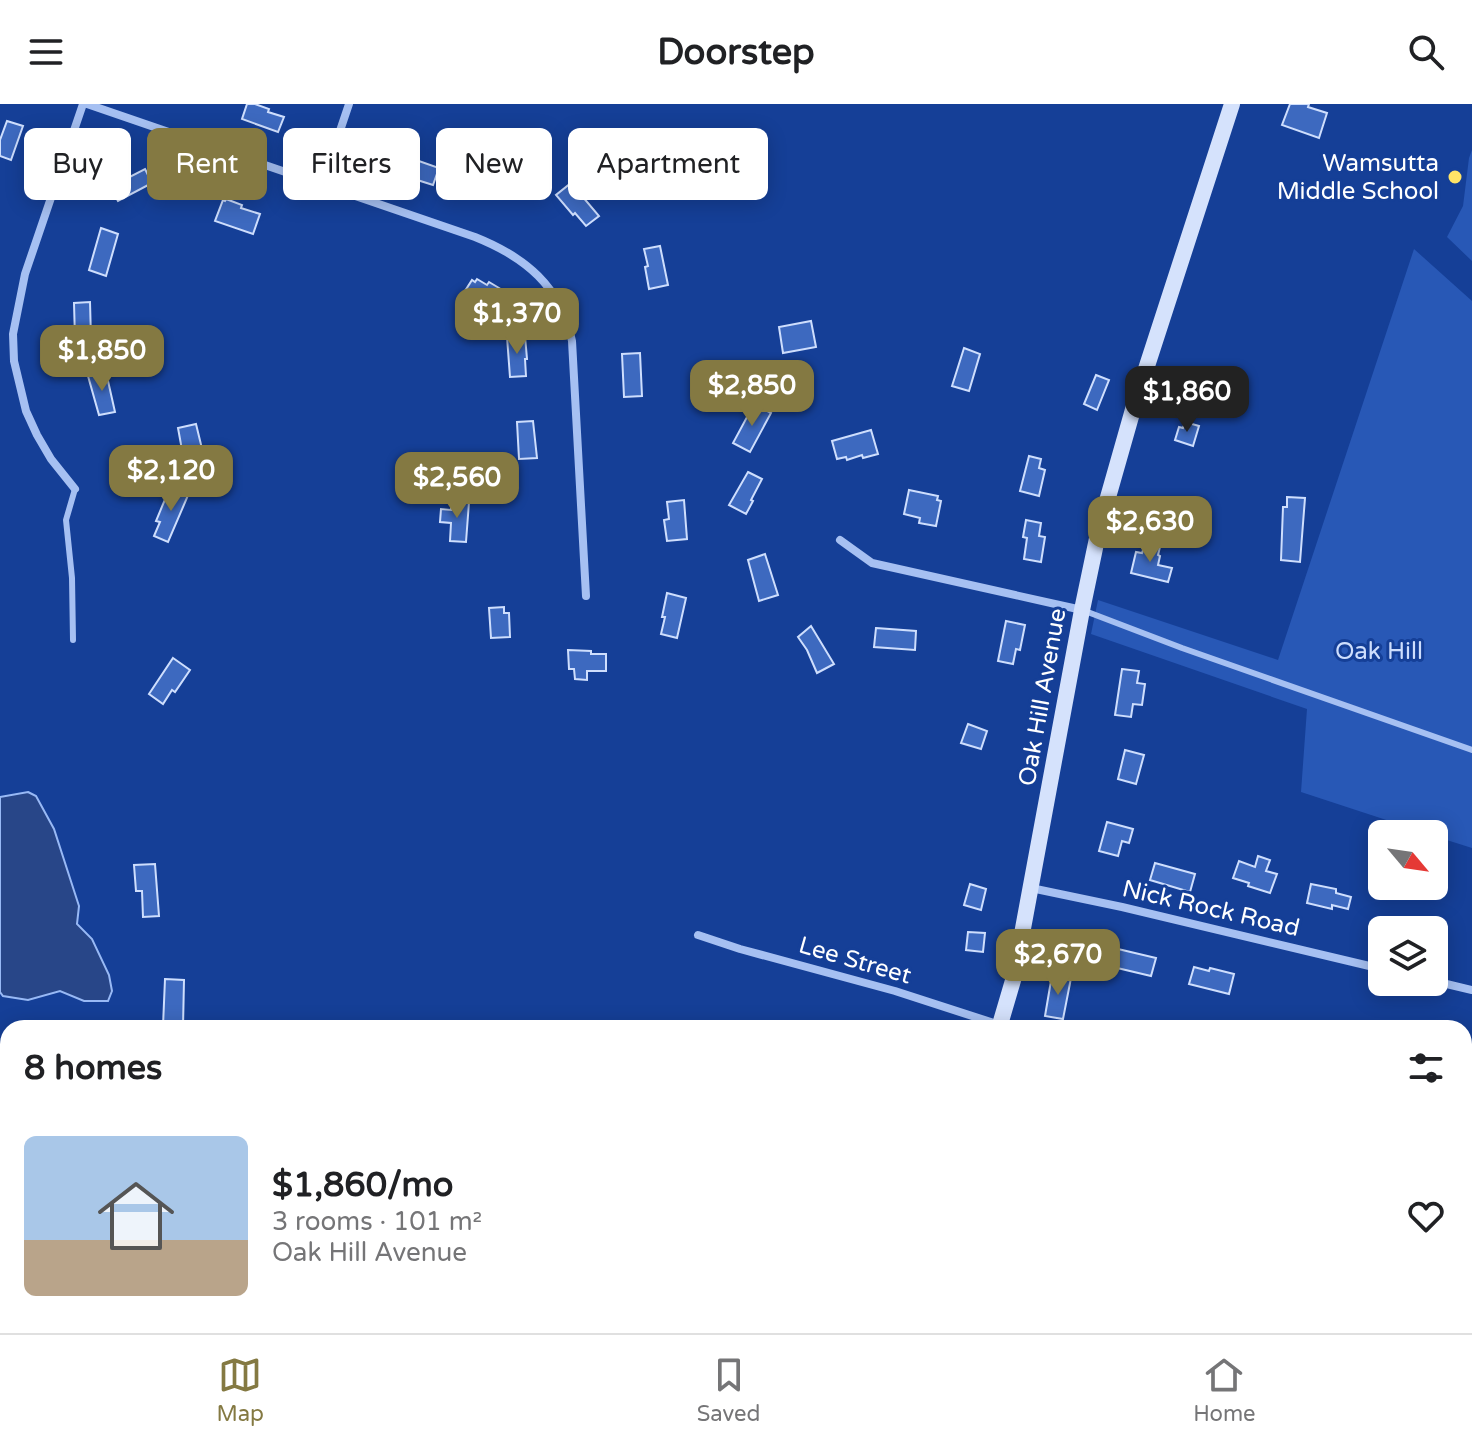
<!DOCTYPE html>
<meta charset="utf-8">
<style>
body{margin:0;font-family:"Varela Round",sans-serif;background:#f6f6f6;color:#202124;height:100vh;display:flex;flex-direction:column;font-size:30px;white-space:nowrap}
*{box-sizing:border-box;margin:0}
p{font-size:26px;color:#757577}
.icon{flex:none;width:44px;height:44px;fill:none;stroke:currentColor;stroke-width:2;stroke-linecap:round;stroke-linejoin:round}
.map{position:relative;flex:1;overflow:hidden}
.panel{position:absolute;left:0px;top:916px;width:1472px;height:314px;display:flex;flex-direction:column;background:#fff;border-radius:24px 24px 0 0;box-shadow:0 4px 20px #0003}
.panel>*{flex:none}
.hud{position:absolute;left:24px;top:24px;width:800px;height:72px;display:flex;gap:16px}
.needle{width:52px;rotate:119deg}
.fabs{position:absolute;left:1368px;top:716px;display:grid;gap:16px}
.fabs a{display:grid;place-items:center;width:80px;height:80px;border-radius:12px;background:#fff;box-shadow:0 4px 20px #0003;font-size:40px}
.price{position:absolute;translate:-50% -68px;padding:0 18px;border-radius:16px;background:#847942;color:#fff;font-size:26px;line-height:52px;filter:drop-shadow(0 2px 4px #0008)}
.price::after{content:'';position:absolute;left:50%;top:48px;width:24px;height:18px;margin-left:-12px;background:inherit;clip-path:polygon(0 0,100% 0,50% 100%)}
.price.on{background:#222;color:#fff}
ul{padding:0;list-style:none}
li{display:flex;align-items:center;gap:24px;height:200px;padding:0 24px}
li span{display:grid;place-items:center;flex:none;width:224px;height:160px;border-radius:12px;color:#555}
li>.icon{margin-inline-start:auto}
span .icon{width:96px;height:96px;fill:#fffc;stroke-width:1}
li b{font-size:34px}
h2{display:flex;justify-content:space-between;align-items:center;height:96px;padding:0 24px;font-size:34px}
.tag{padding:0 28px;border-radius:12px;background:#fff;box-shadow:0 4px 20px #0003;font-size:28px;line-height:72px}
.tag.on{background:#847942;color:#fff}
header{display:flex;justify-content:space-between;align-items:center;height:104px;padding:0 24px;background:#fff;font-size:36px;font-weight:700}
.tab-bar{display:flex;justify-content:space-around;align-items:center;height:112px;border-top:2px solid #e0e0e0;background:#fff;font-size:22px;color:#757577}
.tab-bar a{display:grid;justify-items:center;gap:4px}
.tab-bar .on{color:#847942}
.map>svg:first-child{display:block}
.green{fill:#2858b6}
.water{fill:#284688;stroke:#98b9f5;stroke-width:2}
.building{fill:#3d69bf;stroke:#cedefd;stroke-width:2}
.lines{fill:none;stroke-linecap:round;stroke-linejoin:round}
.lane{stroke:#a6c0f2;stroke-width:6}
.street{stroke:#a6c0f2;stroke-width:8}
.secondary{stroke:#d5e2fc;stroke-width:16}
.poi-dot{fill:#ffe467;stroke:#153f97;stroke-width:3}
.labels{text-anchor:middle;stroke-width:6;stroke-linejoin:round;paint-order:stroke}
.poi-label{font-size:24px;fill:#fff;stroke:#153f97;text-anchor:end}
.park-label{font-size:24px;fill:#cedefd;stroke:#153f97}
.street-label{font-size:24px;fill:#fff;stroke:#153f97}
</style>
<header><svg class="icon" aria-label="menu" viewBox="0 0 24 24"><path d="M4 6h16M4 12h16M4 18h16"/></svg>Doorstep<svg class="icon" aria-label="search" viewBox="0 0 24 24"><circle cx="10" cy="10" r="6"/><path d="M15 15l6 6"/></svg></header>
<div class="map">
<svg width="1472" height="1229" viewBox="0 0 1472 1229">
<rect width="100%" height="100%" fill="#153f97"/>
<g class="green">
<path d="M1472 46V157L1447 133 1463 102 1469 54Z"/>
<path d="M1414 145 1472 197V744L1434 732V730H1429L1301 688 1307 605 1091 530 1098 496 1278 556Z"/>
</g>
<path class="water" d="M28 688 36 692 54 725 79 802 77 820 92 835 109 871 112 887 108 897H84L60 887 28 896 3 892 0 888V693Z"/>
<g class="building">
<path d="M247 0H255L269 5 268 8 284 13 278 28 242 15Z"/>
<path d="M1290 0H1309L1308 3 1327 9 1319 34 1282 21Z"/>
<path d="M7 17 23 22 11 56 0 52V36Z"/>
<path d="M416 56 439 64 433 81 411 74Z"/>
<path d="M145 65 152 79 118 97 110 83Z"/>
<path d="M571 79 599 112 586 122 575 109 573 111 556 91Z"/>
<path d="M226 95 242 101 241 104 260 110 253 130 215 117 223 96 225 97Z"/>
<path d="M101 124 118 130 106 172 89 166Z"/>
<path d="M660 142 668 181 649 185 645 163 648 162 644 145Z"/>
<path d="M477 175 487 181 489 178 509 190 500 205 480 193 479 195 465 187 472 176 475 178Z"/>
<path d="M90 198 91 234 75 235 74 199Z"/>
<path d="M811 217 816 243 783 249 779 223Z"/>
<path d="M525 232 527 255H525L526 272 510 273 507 233Z"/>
<path d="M964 244 980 250 969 287 952 282Z"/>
<path d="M640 249 642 292 624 293 622 250Z"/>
<path d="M106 268 115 308 99 311 88 272Z"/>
<path d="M1096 271 1109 276 1097 306 1084 300Z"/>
<path d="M754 300 771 309 750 348 733 339Z"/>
<path d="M533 317 537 354 519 355 517 318Z"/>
<path d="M1185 318 1199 322 1193 342 1175 336 1179 323 1183 324Z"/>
<path d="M196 320 205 357 190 361 186 345 182 346 178 324Z"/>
<path d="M871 326 878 350 863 354 862 351 847 356 846 353 837 355 832 337Z"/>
<path d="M1029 352 1041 355 1039 364 1045 366 1039 392 1020 387Z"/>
<path d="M748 368 762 375 751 396 753 397 746 410 729 401Z"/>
<path d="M174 382 189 389 168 438 154 432 160 418 156 417 166 393 169 394Z"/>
<path d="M909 386 938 392 937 396 941 397 936 422 919 419 920 414 904 410Z"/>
<path d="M1287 393 1305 394 1300 458 1281 456 1283 403H1287Z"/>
<path d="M684 396 687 435 667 437 664 416 669 415 667 398Z"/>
<path d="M451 397 469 398 466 438 450 437 451 419 440 418 441 405 451 406Z"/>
<path d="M1026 416 1041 419 1039 432 1045 433 1041 458 1024 455 1027 434 1023 433Z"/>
<path d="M1145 440 1160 443 1158 451 1160 452 1158 461 1172 464 1168 478 1131 469 1136 448 1142 449Z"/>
<path d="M765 450 778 491 759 497 748 456Z"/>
<path d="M667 489 686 494 677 534 661 530 665 513H662Z"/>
<path d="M504 503V509H509L510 533 491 534 489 504Z"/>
<path d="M1006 517 1025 521 1020 546 1016 545 1013 560 998 557Z"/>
<path d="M811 522 834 560 817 569 807 546 798 533Z"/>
<path d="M876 524 916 527 915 546 874 543Z"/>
<path d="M568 546 591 547V550H606V567H587V576L575 575 574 565H569Z"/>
<path d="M173 554 190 566 175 588 172 586 163 600 149 590Z"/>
<path d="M1122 565 1139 567 1137 579 1145 580 1142 601 1133 600 1131 613 1115 611Z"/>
<path d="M968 620 987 627 981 645 961 639Z"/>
<path d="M1125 646 1144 651 1136 680 1118 675Z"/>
<path d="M1107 718 1133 725 1129 739 1122 737 1118 752 1099 747Z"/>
<path d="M1258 752 1270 756 1266 767 1277 770 1270 789 1248 782 1249 779 1233 774 1239 757 1255 763Z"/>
<path d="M1155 759 1195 770 1190 788 1150 776Z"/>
<path d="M155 760 159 812 143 813 142 787H136L134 761Z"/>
<path d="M970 780 986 785 981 806 964 801Z"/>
<path d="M1311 780 1336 785V789L1351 793 1348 805 1332 801V805L1307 799Z"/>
<path d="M968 828 985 829 983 848 966 846Z"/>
<path d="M1118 845 1156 854 1151 872 1113 863Z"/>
<path d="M1194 863 1209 867 1210 864 1234 870 1229 890 1189 880Z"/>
<path d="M1052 871 1071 874 1063 915 1045 912Z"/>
<path d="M165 875 184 876 183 923 163 922Z"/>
</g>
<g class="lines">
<g class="lane">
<path d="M1085 507 1182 544 1472 646"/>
<path d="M73 536 72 474 66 416 75 385"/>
<path d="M1280 1222 1283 1229"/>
</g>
<g class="street">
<path d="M87 0 475 133C525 153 561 182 572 237L586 492"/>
<path d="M322 80 349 0"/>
<path d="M75 385 51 355 37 331 26 307 14 257 13 230 25 170 83 0"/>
<path d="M840 436 872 459 1082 506"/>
<path d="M1031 784 1122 803 1382 865"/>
<path d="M698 831 740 845 895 887 1000 921"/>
<path d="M1434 877 1472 886"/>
<path d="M338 1222 349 1229"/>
</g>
<g class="secondary">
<path d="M999 924 1014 873 1082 506 1099 425 1134 302 1232 0"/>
<path d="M857 1229 863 1222"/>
</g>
</g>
<circle class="poi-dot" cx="1455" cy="73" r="8"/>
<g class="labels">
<g class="poi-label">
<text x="1439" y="67">Wamsutta<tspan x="1439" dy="28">Middle School</tspan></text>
</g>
<g class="park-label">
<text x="1379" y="555">Oak Hill</text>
</g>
<g class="street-label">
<text transform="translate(1042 593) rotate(-80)" y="8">Oak Hill Avenue</text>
<text transform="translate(1211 804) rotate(13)" y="8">Nick Rock Road</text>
<text transform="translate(855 856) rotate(16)" y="8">Lee Street</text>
</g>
</g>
</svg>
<div class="fabs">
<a><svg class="needle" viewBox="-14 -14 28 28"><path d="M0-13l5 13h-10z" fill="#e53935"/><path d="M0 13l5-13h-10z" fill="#757577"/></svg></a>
<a><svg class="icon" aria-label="layers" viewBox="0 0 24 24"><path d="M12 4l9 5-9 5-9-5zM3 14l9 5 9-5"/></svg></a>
</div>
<b class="price" style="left:517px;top:252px">$1,370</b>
<b class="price" style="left:102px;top:289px">$1,850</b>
<b class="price" style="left:752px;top:324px">$2,850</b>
<b class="price on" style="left:1187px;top:330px">$1,860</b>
<b class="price" style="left:171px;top:409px">$2,120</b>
<b class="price" style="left:457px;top:416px">$2,560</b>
<b class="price" style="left:1150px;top:460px">$2,630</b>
<b class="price" style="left:1058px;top:893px">$2,670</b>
<div class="hud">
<a class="tag">Buy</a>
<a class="tag on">Rent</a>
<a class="tag">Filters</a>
<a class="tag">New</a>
<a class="tag">Apartment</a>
</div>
<section class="panel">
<h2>8 homes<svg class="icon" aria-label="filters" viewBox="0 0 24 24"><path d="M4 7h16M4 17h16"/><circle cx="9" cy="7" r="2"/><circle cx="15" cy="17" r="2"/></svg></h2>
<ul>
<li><span style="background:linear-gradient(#a9c7e8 65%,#b9a48a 0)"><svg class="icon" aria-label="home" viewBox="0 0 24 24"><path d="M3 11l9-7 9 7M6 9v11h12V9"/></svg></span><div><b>$1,860/mo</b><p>3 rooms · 101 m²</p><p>Oak Hill Avenue</p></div><svg class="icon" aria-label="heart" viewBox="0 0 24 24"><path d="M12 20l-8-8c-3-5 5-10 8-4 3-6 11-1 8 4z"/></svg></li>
</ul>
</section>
</div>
<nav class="tab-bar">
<a class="on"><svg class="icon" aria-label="map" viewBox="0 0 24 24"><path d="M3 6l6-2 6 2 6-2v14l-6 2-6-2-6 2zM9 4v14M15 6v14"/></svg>Map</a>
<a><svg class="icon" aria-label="saved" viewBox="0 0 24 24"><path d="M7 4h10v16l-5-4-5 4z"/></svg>Saved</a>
<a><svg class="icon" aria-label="home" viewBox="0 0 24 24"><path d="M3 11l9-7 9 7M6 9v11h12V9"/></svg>Home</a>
</nav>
